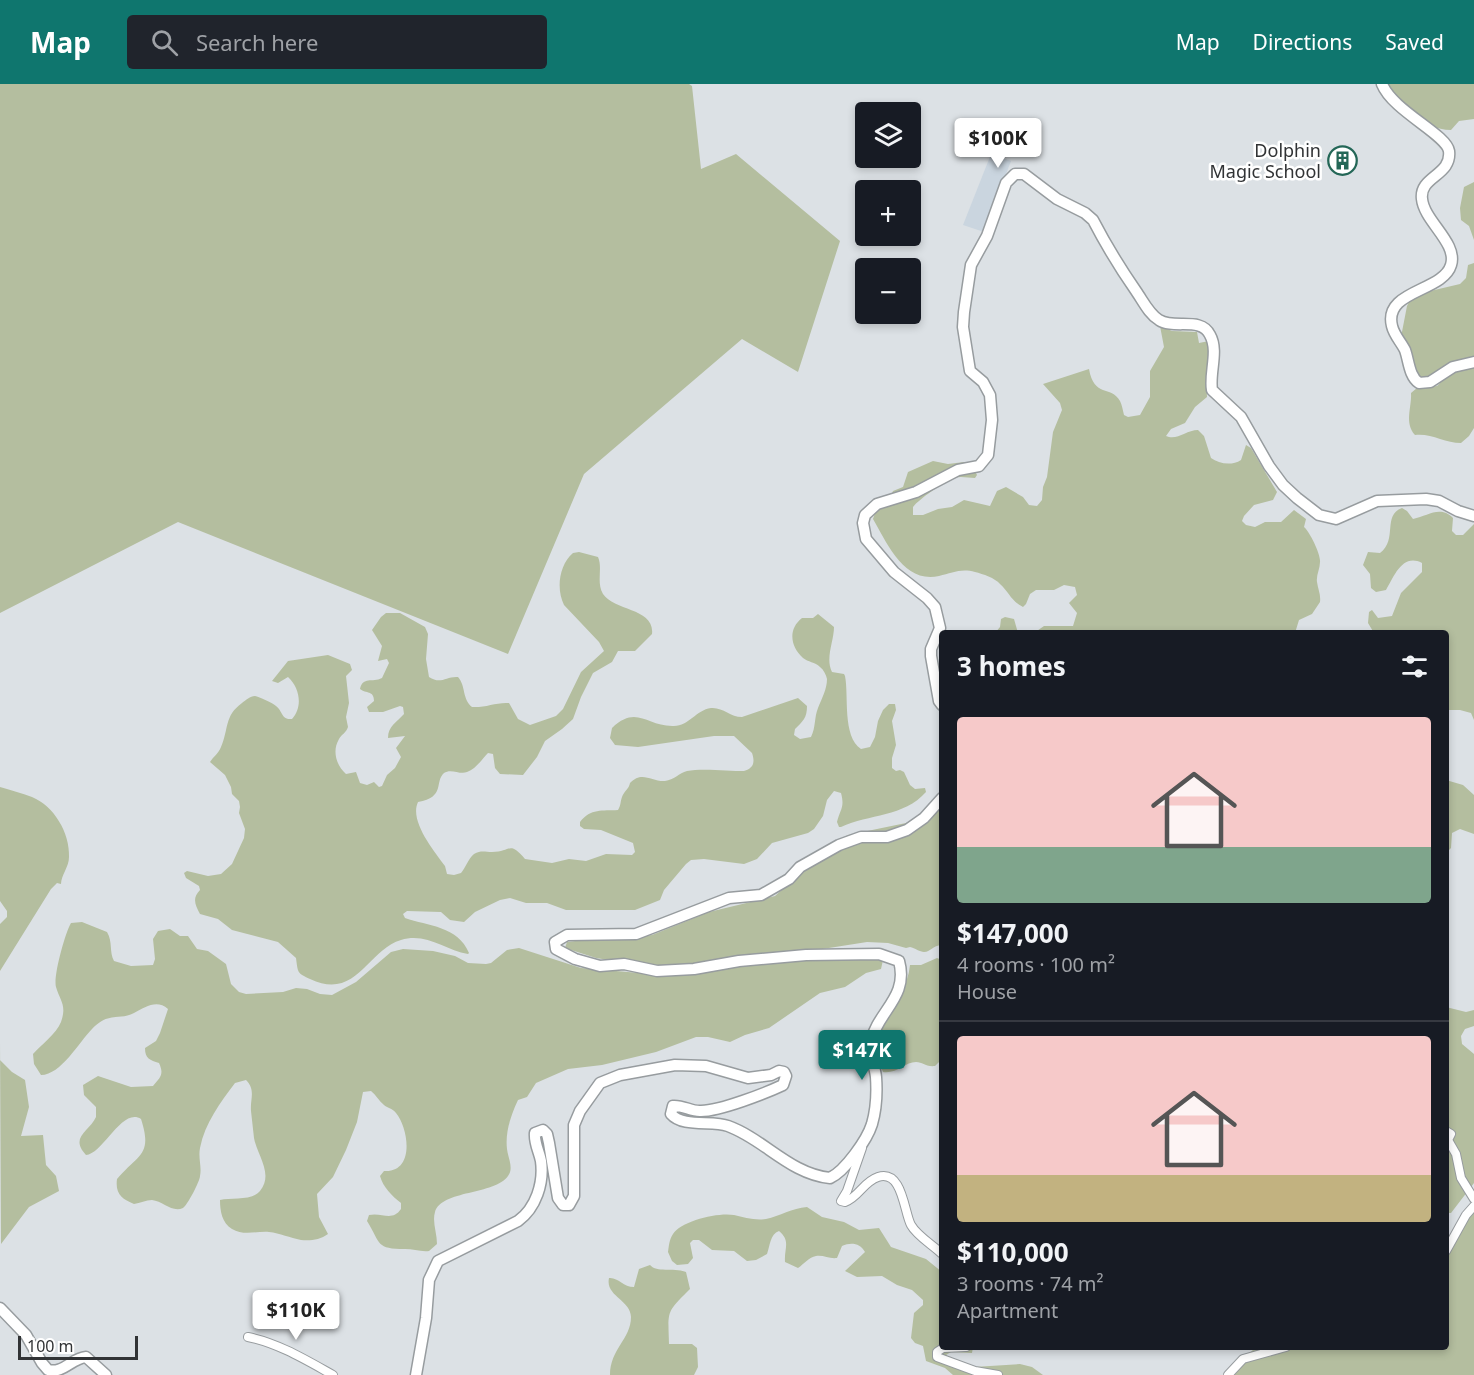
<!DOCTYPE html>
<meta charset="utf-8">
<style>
body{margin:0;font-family:"Noto Sans",sans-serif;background:#20242c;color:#f1f3f6;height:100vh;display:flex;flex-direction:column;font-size:22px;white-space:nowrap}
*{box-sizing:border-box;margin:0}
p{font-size:20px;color:#9ea1a6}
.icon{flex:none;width:33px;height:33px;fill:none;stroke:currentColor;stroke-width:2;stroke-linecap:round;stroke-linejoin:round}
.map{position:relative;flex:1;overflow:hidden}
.details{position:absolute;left:939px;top:546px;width:510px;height:720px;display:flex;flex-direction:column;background:#171b24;border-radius:6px;box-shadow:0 3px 9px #0003}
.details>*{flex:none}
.buttons{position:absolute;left:855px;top:18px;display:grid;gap:12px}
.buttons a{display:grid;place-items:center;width:66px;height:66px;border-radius:6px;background:#171b24;box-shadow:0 3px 9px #0003;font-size:30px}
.scale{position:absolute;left:18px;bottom:15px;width:120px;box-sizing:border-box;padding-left:6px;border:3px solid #313335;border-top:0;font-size:16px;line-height:21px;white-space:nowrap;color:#313335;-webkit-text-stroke:4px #fff;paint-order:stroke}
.price{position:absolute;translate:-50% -51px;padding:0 14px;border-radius:6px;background:#fff;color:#222;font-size:20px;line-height:39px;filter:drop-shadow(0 2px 3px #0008)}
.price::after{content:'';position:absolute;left:50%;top:36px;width:18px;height:14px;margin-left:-9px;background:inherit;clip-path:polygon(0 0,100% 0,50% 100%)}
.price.on{background:#0f766e;color:#fff}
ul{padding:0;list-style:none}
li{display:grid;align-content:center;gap:12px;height:318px;padding:0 18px}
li+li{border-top:2px solid #363941}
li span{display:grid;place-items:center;height:186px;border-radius:6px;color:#555}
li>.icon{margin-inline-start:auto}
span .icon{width:108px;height:108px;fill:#fffc;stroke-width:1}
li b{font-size:26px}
h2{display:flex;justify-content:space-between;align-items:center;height:72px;padding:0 18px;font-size:26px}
header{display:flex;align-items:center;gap:36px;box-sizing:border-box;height:84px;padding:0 30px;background:#0f766e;color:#fff}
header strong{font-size:28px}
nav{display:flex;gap:33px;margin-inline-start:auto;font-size:21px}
.search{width:420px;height:54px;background:#20242c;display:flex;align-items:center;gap:15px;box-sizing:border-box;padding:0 21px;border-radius:6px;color:#9ea1a6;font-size:22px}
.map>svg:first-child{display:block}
.built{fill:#cad5df}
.green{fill:#b4be9f}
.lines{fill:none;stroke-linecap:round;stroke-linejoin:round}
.minor-casing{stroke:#979c9f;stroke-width:10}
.secondary-casing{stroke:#979c9f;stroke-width:13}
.minor{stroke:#fff;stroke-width:8}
.secondary{stroke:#fff;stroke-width:10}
.labels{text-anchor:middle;stroke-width:5;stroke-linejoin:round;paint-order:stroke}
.poi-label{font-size:18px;fill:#313335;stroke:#fff;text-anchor:end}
</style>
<header>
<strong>Map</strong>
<div class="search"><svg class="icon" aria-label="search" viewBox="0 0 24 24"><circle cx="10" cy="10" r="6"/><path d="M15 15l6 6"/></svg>Search here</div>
<nav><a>Map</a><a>Directions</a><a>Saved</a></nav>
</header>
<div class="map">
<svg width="1474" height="1291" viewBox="0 0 1474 1291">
<rect width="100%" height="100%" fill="#dce1e5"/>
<path class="built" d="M991 70 1011 77 984 148 963 141Z"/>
<g class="green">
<path d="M0 0H689L692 2 701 85 736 70 840 157 798 288 742 255 584 390 508 570 178 438 0 529Z"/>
<path d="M1385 0H1474V35L1459 37 1451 46C1422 46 1403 20 1385 0Z"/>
<path d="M1474 98V156L1469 142 1461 136 1460 124 1464 103Z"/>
<path d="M1474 179V344L1469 352 1461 359C1445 359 1431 349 1415 351 1404 339 1412 323 1411 309L1417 304 1437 302 1440 299V292L1424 295 1417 292 1401 253 1407 222 1410 216 1426 208 1460 200 1466 194 1468 181Z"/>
<path d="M1160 242 1172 247 1197 248 1199 259 1214 256 1206 288 1207 313 1195 323 1185 339 1171 345 1166 352C1177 357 1186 346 1198 346L1204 352 1211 374C1219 380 1232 382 1241 376L1246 361 1251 364 1277 408 1273 416 1254 421 1244 432 1242 437 1246 441 1255 443 1265 438H1281L1294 426 1306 435 1304 443C1310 448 1321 471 1320 478 1320 485 1316 491 1317 498 1318 505 1321 511 1320 518L1312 530 1299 536 1295 549H1034L1044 542H1073L1077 529 1069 519 1077 511 1075 503 1064 501 1054 506H1036L1030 510 1026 520 1023 523C1011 517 1009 508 1000 500 995 494 983 490 975 488 961 484 952 489 939 492 904 500 887 459 873 435L876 426 887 420 893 407 903 403 908 388 933 377 948 380 964 378 974 385 977 391 975 394C968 394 961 392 954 394 944 398 919 415 913 423V431H923L938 425 952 423 964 416 990 422 997 407 1006 403 1023 413 1029 421 1037 422 1042 416 1043 403 1047 393 1053 348 1062 326 1060 319 1043 300 1089 285C1094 314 1111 301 1120 317 1122 321 1123 327 1124 331L1128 333 1140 331 1150 313V287L1164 263Z"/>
<path d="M1402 424 1407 427 1413 435C1428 432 1440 421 1453 434L1452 447 1456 451H1463L1474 440V636L1471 629 1460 626H1446V549H1374L1368 539 1369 528 1372 526 1378 534 1392 532 1401 509 1422 488V479C1402 469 1394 493 1386 506L1376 508 1371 504 1370 490 1363 481 1368 468 1380 469C1398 456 1382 431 1402 424Z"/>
<path d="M579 468 598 473C603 484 596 498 603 510 614 527 655 524 652 550L635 567H618L612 578 593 589 581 613 573 635 562 645 545 657 537 673 523 691 500 690 495 684 493 670 488 669C482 675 476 685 467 688 460 691 451 684 444 689 434 698 446 713 418 718 409 737 434 767 445 782L447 790 454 791 461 789C466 783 468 775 474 770 481 766 485 768 492 768 511 768 509 756 525 775L552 779 569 775 586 777 606 770 632 771 635 768 633 759 601 746 584 745 580 742V738C591 724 602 727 618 726 621 721 620 719 622 713 624 707 629 705 630 699 642 686 652 698 665 697 674 696 679 689 687 687 701 684 729 687 744 687 754 684 755 678 752 669L734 652H714L638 663 615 661 610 654 612 644C637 620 647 643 674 642 689 642 696 626 711 624 723 623 730 633 742 633L798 614 807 622C807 634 803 637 795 645L794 651 800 655 811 653C816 643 814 634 818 624 822 614 827 605 827 595 826 591 824 586 820 583 815 578 808 578 803 574 790 562 788 545 802 534H813L818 530 834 543C834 557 825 574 832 588L844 590 845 592C849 612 842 652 861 665L870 663 875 653 878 637 883 626 889 620H895L896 626 892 637 896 661 892 674V684L896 687 900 686 904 688 910 701 915 705 925 704 926 708C904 733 869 730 841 743H839L837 738C840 725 845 724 841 709L834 707 827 716 823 732 814 745 808 749 772 759 757 775 744 780 704 775 691 776 686 780 664 806 660 816 635 826H566L547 819H526L510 814 500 816 475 828 464 838 450 836 441 828 407 827 403 830 405 834C428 842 458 842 469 869L468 870C445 866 426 848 401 856 367 866 357 917 310 895 297 889 298 889 296 874L278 858 232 846 218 835 200 830C195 821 192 814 200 806L199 802 186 794 184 789 187 787 208 792 221 790 232 780 244 754 245 745 239 729 240 723 239 717 232 710 231 703 225 691 210 678C214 672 218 670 221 663 229 645 224 632 242 619 246 616 250 612 255 612 259 613 273 619 276 622 283 627 281 636 292 635 303 623 300 604 288 593L278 599 272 597 288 577 328 571 350 580 352 586 346 592 349 619 346 633 348 643C346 649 342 650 339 655 332 667 336 681 346 690L356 688 360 699 367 701 374 698 379 703 382 702 387 691 395 684 401 673 396 664 405 652 388 654C388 642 397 638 404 630L403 623 400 622 383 628H369L367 623 374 617C374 606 366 610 360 605 363 592 372 599 382 594L389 579 387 575 378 577 382 562 372 546 381 533 386 529H400L425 543 428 550 426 575 429 593C441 601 446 592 458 593 466 602 462 615 472 623 485 624 496 618 509 619L518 635 530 641 556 632 563 625 581 588 604 567 599 558 564 521C556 505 559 481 573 469Z"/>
<path d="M1005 533 1014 535 1018 549H995L1000 543 1001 535Z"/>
<path d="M1446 696 1463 701 1474 711V750L1460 745 1452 749 1451 764 1446 769Z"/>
<path d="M0 703C10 706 22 709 32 713 54 722 70 749 69 773 69 783 61 791 61 800L57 799 51 805 0 887V840L7 833V827L0 817Z"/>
<path d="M942 707V861C931 862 931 868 924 868 920 868 915 864 910 863L906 864 888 859 867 858 797 869 676 883 646 882 596 874 565 864 567 858 600 854H626L652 851 709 828 775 812 833 759 848 751 906 739 925 728Z"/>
<path d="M82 838 107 848C113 858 109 868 114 877L131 882 153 881 155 875 153 855 158 847 170 845 180 852H188L197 865 208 867 226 880 231 900 239 908 246 910 283 908 296 904 307 905 320 910 332 911 356 898 391 868 403 865 433 867 455 872 468 879 486 880 491 879 507 866 519 864 581 884 651 890 866 866 883 876 881 885 866 889 845 903 820 909 769 944 745 951 730 958 708 953H696L656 968 602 981 568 985 536 999 527 1013 518 1016C511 1031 505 1048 507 1065 508 1074 514 1084 508 1092 495 1111 441 1106 435 1128 432 1138 437 1149 437 1160L429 1167C421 1168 413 1165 405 1165 376 1165 381 1160 367 1137L369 1131C382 1128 392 1138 401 1125V1119C392 1112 383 1103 380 1092L384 1087C415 1089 409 1045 396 1029 392 1024 387 1024 384 1021 379 1017 376 1011 371 1007L363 1008 357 1038 346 1066 333 1093 317 1110 319 1133 328 1150C320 1156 310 1157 301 1156 290 1154 280 1149 269 1148 257 1147 243 1152 232 1145 222 1139 220 1127 220 1116 231 1113 252 1117 260 1107 274 1090 257 1071 254 1054 253 1045 252 1036 251 1027 250 1015 256 1006 246 996L235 999C220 1019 205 1039 200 1064 198 1074 202 1083 200 1092 200 1097 187 1122 183 1124 172 1129 163 1117 152 1116 146 1116 140 1119 134 1120 122 1115 115 1110 117 1095 138 1070 153 1072 141 1035 122 1023 103 1070 86 1071 69 1053 90 1047 96 1033 96 1031 96 1025 96 1023L84 1011 83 1001 98 992 131 1003 153 1002C161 993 164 990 159 979 150 976 145 975 145 964L156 957 160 949 168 925C157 915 145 923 134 929 119 937 109 927 92 945 79 958 61 991 41 991L34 980 33 970C42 960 56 950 61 938 67 921 60 917 56 903 53 893 65 849 71 839Z"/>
<path d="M937 874 942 876V975L935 982C925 983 923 978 916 978 905 978 897 990 883 988 862 943 906 923 910 881H921Z"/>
<path d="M1446 923 1466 928 1474 926V942L1465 945 1461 952 1462 960 1474 970V1099L1451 1129H1446Z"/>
<path d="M0 958V976L12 988 25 996 29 1023 21 1052 43 1051 46 1081 56 1092 59 1107 29 1123 1 1160Z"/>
<path d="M807 1123 822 1133 844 1138 859 1146 879 1144 891 1163 926 1175 942 1188V1263H973L972 1269 951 1268 946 1271 951 1277 974 1283 1020 1280 1032 1283 1043 1291H953L945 1284 926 1277 923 1262 915 1259 911 1254 914 1229 923 1221V1216L912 1206 897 1201 882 1192 857 1193 845 1187 865 1168C860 1159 851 1158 842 1162L837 1174C829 1175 824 1171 816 1172 809 1173 804 1180 798 1184L785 1178C784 1164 791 1157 779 1147 770 1150 770 1162 767 1170L756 1176 747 1177 734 1167 712 1166 699 1156H693L690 1159 693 1174 688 1180 677 1181 672 1177 668 1168C669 1162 669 1156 673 1150 681 1137 718 1128 734 1131 744 1133 755 1137 766 1135 780 1132 792 1124 807 1123Z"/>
<path d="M1474 1128V1291H1227L1256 1263H1446V1173L1467 1134Z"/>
<path d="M650 1181C657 1189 672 1183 686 1188L690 1205C666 1229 668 1226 669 1260H692L697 1264 698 1283 694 1291H610C610 1265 631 1255 631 1233 631 1216 605 1212 609 1194 618 1193 623 1203 634 1203L639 1185Z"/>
</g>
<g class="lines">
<defs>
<g id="minor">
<path d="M1446 1047 1451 1050 1448 1056 1456 1070 1461 1094 1474 1115"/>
<path d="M862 1064 847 1107 841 1117 845 1118C859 1113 863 1098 878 1093 903 1085 904 1129 911 1141 917 1152 933 1161 942 1170"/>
<path d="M1446 1167 1466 1131 1474 1122"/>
<path d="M248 1253C278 1259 306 1276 333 1291"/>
<path d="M966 1263 943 1264 937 1268V1273L975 1287 998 1291"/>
<path d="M1228 1291 1243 1275 1286 1263"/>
</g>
<g id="secondary">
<path d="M1382 0C1393 27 1446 50 1449 67 1452 92 1419 92 1422 115 1424 137 1458 159 1451 181 1443 208 1383 206 1392 242 1394 251 1401 258 1405 266 1409 277 1409 292 1419 299L1430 298 1453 283 1474 278"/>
<path d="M942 621 939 617 931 572V565L940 544 935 523 927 514 894 488 866 455 863 439 865 431 877 420 916 408 958 386 979 382 988 371 992 336 990 311 983 298 970 287 963 243 964 228 971 181 987 152 1006 99 1015 90H1024L1057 115 1085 129 1093 136C1106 161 1120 184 1136 207 1143 217 1149 230 1159 236 1174 246 1201 232 1210 251 1219 267 1209 289 1212 306L1241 333 1269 382 1283 401 1297 414 1319 431 1336 435 1377 417 1426 415 1439 417 1458 427 1474 432"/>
<path d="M0 1224 26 1251 42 1279 48 1286C63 1290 72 1274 86 1273L106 1291"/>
<path d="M416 1291 426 1234 429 1196 438 1177 518 1137C536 1124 544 1099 541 1077 539 1067 534 1059 535 1049L543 1046 547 1050 549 1059 558 1114 563 1121H569L574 1112V1041L580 1027 600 999 620 991 675 981 706 982 748 994 771 991 779 987 784 988 786 992 783 1001C766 1009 720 1027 701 1027 692 1028 683 1021 673 1022L671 1030C683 1044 712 1036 728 1042 764 1055 790 1090 830 1094 845 1087 867 1056 872 1040 876 1026 877 1007 876 993 875 982 868 968 871 957 878 927 909 913 899 877L879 870 806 871 739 877 694 885 657 887 624 880 600 882 575 875 556 865 555 858 567 851 636 850 729 814 761 811 789 795 800 783 839 761 861 753H887L907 746 924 734 942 714"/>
</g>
</defs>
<use href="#minor" class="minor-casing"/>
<use href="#secondary" class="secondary-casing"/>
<use href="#minor" class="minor"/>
<use href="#secondary" class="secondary"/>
</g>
<defs>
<symbol id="building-ring" viewBox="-11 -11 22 22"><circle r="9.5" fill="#fff" stroke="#246757" stroke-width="1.5"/><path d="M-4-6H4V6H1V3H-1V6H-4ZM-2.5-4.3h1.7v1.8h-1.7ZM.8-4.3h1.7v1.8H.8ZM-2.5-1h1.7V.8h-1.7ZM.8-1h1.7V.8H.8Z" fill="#246757"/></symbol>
</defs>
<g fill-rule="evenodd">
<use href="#building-ring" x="1326" y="60" width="33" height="33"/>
</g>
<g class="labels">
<g class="poi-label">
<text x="1321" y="73">Dolphin<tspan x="1321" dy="21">Magic School</tspan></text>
</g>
</g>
</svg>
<div class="buttons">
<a><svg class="icon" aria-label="layers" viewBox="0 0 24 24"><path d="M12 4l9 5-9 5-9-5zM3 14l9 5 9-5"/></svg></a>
<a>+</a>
<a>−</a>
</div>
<div class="scale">100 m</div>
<b class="price" style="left:998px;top:85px">$100K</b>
<b class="price on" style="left:862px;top:997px">$147K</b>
<b class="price" style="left:296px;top:1257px">$110K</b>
<section class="details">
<h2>3 homes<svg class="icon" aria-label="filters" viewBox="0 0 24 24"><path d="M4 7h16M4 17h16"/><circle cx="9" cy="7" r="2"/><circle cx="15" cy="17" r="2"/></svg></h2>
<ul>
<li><span style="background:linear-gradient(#f6c9c9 70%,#7fa58c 0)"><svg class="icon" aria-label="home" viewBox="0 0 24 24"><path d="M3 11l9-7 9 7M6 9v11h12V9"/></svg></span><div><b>$147,000</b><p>4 rooms · 100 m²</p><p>House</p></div></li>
<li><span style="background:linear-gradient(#f6c9c9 75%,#c2b280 0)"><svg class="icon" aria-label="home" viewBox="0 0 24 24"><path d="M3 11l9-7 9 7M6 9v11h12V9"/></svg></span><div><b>$110,000</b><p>3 rooms · 74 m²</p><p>Apartment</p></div></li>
</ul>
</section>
</div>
